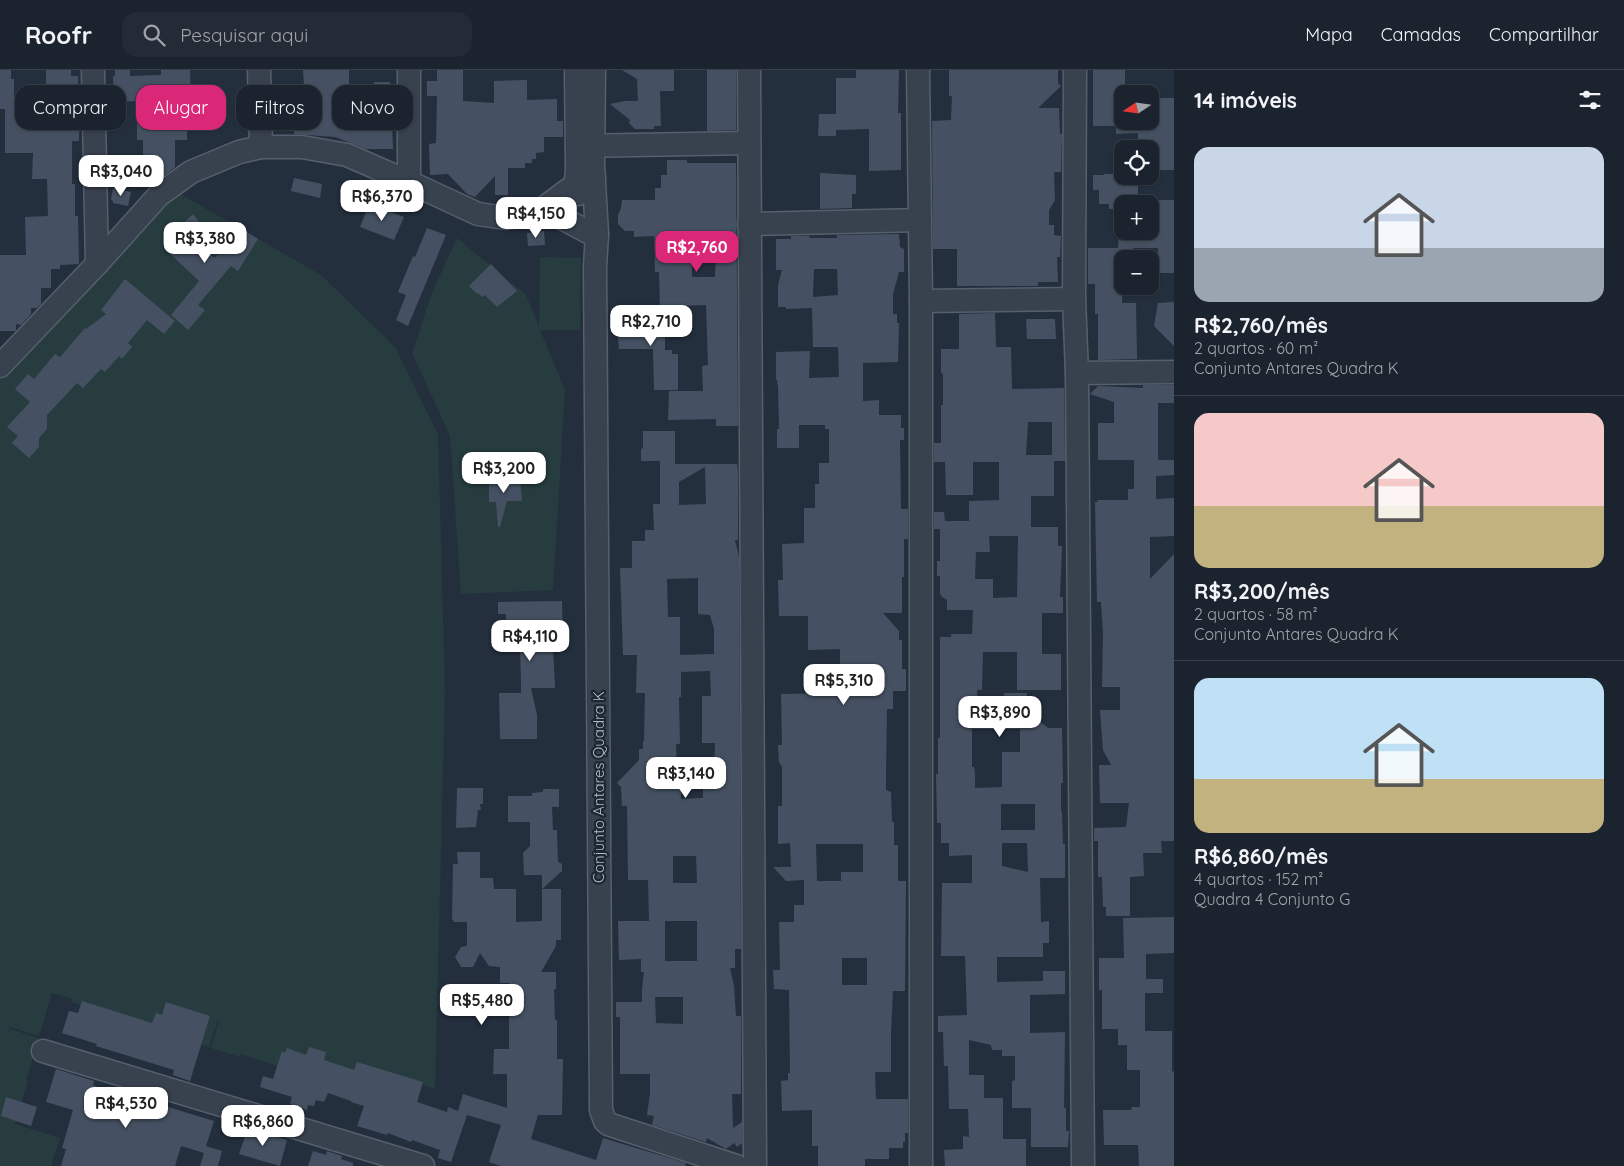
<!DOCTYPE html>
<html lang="pt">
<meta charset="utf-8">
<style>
body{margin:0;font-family:Quicksand,sans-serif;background:#242b36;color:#f1f3f6;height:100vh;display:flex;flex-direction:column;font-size:19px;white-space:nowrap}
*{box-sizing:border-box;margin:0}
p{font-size:16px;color:#a0a4aa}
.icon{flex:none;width:28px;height:28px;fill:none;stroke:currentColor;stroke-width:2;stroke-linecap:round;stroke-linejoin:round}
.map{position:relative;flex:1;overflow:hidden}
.details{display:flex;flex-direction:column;background:#1b232e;width:450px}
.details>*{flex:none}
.guide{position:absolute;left:15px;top:15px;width:475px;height:45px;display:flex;gap:10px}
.needle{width:32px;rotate:257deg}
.controls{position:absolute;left:1114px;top:15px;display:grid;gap:10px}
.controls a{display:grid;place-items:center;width:45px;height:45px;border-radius:10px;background:#1b232e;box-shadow:0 1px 4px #0004,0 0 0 1px #39404a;font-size:25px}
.price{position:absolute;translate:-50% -42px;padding:0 11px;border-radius:10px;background:#fff;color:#222;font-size:16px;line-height:32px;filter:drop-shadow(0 1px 2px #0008)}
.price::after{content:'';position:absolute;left:50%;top:30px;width:15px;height:11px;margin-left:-8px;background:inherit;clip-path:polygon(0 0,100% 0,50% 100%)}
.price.selected{background:#db2777;color:#fff}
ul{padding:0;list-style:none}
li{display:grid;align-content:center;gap:10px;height:265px;padding:0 20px}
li+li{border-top:1px solid #39404a}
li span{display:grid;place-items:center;height:155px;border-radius:15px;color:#555}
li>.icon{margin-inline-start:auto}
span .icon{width:90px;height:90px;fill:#fffc;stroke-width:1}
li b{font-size:21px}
h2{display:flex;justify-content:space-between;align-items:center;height:60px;padding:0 20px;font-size:21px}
.tag{padding:0 18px;border-radius:15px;background:#1b232e;box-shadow:0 1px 4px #0004,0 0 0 1px #39404a;font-size:18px;line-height:45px}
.tag.selected{background:#db2777;color:#fff}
header{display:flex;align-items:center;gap:30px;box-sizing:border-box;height:70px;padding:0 25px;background:#1b232e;border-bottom:1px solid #39404a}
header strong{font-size:24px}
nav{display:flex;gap:28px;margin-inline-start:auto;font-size:18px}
.search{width:350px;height:45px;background:#242b36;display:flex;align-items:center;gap:12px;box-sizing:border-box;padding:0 18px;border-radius:15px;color:#a0a4aa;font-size:19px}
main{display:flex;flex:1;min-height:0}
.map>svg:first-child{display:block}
.green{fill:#263c3f}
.building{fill:#455162;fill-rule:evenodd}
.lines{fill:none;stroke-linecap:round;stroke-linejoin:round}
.minor-casing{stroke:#565f6c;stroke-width:25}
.minor{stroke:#38414e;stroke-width:22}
.labels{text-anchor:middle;stroke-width:4.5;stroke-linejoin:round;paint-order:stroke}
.street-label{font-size:15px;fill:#b4bcc9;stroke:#1d2633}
</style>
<header>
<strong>Roofr</strong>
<div class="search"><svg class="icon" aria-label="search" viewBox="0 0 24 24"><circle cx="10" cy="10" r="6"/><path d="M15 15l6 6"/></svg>Pesquisar aqui</div>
<nav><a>Mapa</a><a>Camadas</a><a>Compartilhar</a></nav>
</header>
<main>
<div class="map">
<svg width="1174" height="1096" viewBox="0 0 1174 1096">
<rect width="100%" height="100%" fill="#242f3e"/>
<g class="green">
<path d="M163 114 321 205 395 277 438 364 445 620 435 1019 358 994 349 1020 241 984 240 987 211 978 219 951 218 950 209 977 72 932 73 929 52 923 39 966 10 957 8 965 10 959 39 968 26 1010 28 1011 15 1054 60 1068 51 1096H0V297Z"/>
<path d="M457 168 526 225 539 257 540 187 581 188 580 260H540L565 320 553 520 461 524 450 366 412 283 431 225Z"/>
</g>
<g class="building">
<path d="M0 0H11V9H14V26L46 25V0H71V6H78V20H80L79 71H72V114H75V146H78L79 194 60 195V199H51V218H41V234L37 238H31V244L21 255 16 254V261H0V185H26L25 147 48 146 47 109H32L33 83H5V39H0Z"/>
<path d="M115 0H130V6L161 5V0H190L191 31H187V70H175V97L161 108 143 107V70H137V31L114 32 113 6H115Z"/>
<path d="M303 0H349V36H374V12H390L393 79H366L335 67 294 64 295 30H275V17H280L281 15H304Z"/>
<path d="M437 0H463V31L494 33V11L527 10V30L557 29V51H563V67H544V82L536 83V89H532V93H525V98H508V125H495V106L475 127 467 124 448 104 430 105 429 74 436 73 437 26H427V11H437Z"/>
<path d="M622 0H674V21H660L661 56H654V59H635L629 53 630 50 610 34 625 31H638L637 9Z"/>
<path d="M707 0H736V60L707 61Z"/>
<path d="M856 0H899L898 43H901V100L869 101V59L836 60V66H818L819 44H836V8H856Z"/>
<path d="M949 0H1058V13L1061 16 1038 38H1059L1060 64H1062L1061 102H1054L1055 130 1049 140V155H1054V165L1061 166 1060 187H1057L1058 212H1038V216H957V179H933L932 51 951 50 952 26H949Z"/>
<path d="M1093 0H1125V19H1122V51H1150V36H1159V28H1174V100H1150V79H1138V63L1116 64V56H1093Z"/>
<path d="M667 90H687V93H736L738 356H716V349L668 350 669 321H703L702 296 708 295 706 235 678 236V243L660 242 659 202H655L654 166 634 167V161H625L618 154V145L621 138 622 130H655V118H661V105H667ZM716 181 715 207H692V183Z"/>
<path d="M820 103 856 105V124H852V138L820 139Z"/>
<path d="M1104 104H1122V106H1138V134H1122V139H1109V134H1099V120H1093V105H1104Z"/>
<path d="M294 108 322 114 320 128 291 121Z"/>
<path d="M113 118 131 122 128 136 113 133V131L111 130Z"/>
<path d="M1150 130H1174V203H1158V178H1133V189H1122V233H1136L1137 289 1098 290V244H1095V214H1088V178H1118L1119 161H1150Z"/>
<path d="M369 134 404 147 394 170 360 157Z"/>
<path d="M193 144 200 153 188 166 215 188 235 155 258 169 238 201 231 196 198 235 205 240 188 260 171 245 199 211 164 178 169 171 168 168 170 166 168 164 178 153 181 155Z"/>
<path d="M427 158 446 165 408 256 396 250 406 225 398 222 413 186 415 187Z"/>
<path d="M544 161 545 175 528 176 527 163Z"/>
<path d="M899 164 900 177 904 179V202H899L893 224V244H897V253H899L898 292 863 293V331L879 330V345H901V358H904V370H900L901 439H908V469H904V507H902V543H883L899 561V570H902V599H906V621H893V639H887L886 704V720L891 722 892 752H894V775H898V811H906L905 921H893L891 963V1002H875L876 1029H908V1063H905V1072H903V1078H889V1089H865V1096H818V1076H812V1040L782 1041 781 1011 788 1010V1003H790L789 920 774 919 773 900H780L779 852H794V835H804V810L786 811 773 797H791L790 773 778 774V736H782V697L780 693H779L778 675H782L781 624 840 623V579L808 580V546H779L778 510H783L782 474 804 473V438H815V414H819V393H829V359H825V355H799V378H777V359H779L778 317 777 310H776V282L810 281 809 308 839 307 838 277H813L812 238 786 239V237H778V215L782 200H776V169H791V166H810L809 168H837V165ZM814 199H837L838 225 813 227ZM816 774H863V802H841V811H817ZM842 888H867V915H842Z"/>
<path d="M491 194 517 221 497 237 485 225 482 227 478 223 477 224 469 216Z"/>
<path d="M125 209 175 251 164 264 147 250 128 273 132 277 122 289 119 286 105 302 101 299 83 318 77 313 47 345V359L39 368V377L29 388 12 373 18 366 7 357 30 332 15 319 28 304 34 309 55 284 60 287 85 258 86 259 106 244 101 240Z"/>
<path d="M1174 232V276L1154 256 1158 233Z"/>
<path d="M995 243 996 277H1011L1012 319 1064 318 1065 391H1054V426H1031V457H1058V476H1062L1060 527H1063V543H1042V584H1061V620H1017V582H983L982 620H977L978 644H1004V623H1027V641L1048 658H1062L1063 713H1061V741L1062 742 1063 774H1065V808H1040L1041 852 1049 851V873H1043V887H997V912L1043 911V901H1065V924L1030 925V963L1065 962 1064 1038H1066V1061H1069L1068 1077H1031V1038H1012V1011L1015 1010V986H1002V980H992L991 975 969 970V1005H984V1028H1003V1069H1026V1096H945L944 1080 963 1079V1066L969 1067 968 1039H949L948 996H944L943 962H938V946L967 945 965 886H941L942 813H972V785L949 786V773H941V753H937L936 704H938V668H940V567H951V564H972L973 540H947V530L941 526 940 523V506H937V491H940V459H934V442H944L945 451H969V431L999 430V392H973V425H946L945 392H934V373H941V335H943V304L941 303V279H959V244ZM1028 352H1052V385H1026ZM989 466H1018L1017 527 993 528V509H975L976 482H990ZM972 659H1020V682H1002V717L975 718V703L974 697H972ZM1001 734H1035V760H1001ZM1002 773H1027L1028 802 1002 796Z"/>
<path d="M622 245H665V280H672V284H678V320H654L653 279H619L617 255H621L620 246H622Z"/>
<path d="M1026 249H1055L1056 269H1027Z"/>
<path d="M1143 315H1174V333H1158V390H1174V405L1156 406V429L1174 428V466L1150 467V509L1174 484V771H1161L1162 783H1143L1144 806 1130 807V846H1106V837H1103L1102 807H1098V771H1094V758L1126 757 1129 733H1100L1099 695H1111L1103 680 1100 640H1120V617H1102L1103 563 1101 532H1097L1095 432H1098L1097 430H1128V419H1134V390H1098V353H1114V332L1090 324 1098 316 1143 318Z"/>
<path d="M643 361H675V394H737L738 402V470H735L739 487 741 879H735V898H730L734 916 736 946H741V1024H732L733 1058 742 1052V1073L737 1077 734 1073 726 1079 707 1068 706 1072 652 1055 654 1046 647 1045 650 1023V1004H620V947H616V932H642V919L644 902H641V889L619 890 618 851H649L648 810H628L627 736H622L621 717 617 713 639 690V679H643V671H644L645 623H636L637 585H623L620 498H632V471H645V460H654L653 434H660V391H641V379L643 378ZM705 397 706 434 679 435V412ZM698 508V544L710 545 714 559V584L680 585V547H668L667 509ZM710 601 711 626H702V673H715L714 702H703V728L681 729V702H677L676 674H680L679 627H681V602ZM673 786H696L697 813H673ZM665 851H697V891H665ZM655 927H683V954L656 953Z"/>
<path d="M489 408H520L522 431H507L500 457H498L496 432H489Z"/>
<path d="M562 531 563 577H553L555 618H531L537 645V669H500L499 623H521V611L520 578H507L506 544H498V532Z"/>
<path d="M457 718H483V734H480L481 740H478L476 757 456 758Z"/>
<path d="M543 719H559V737H552L553 760H557L558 792 562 794V801L542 819H561V870H556V876L541 902H556V919H554L555 950H557V989H563L562 1045H538L531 1069 596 1090 603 1068 686 1093 685 1096H501L489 1092 501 1055 467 1045 451 1092 438 1088 440 1080 412 1070 411 1072 388 1063 387 1065 357 1056 364 1036 351 1032V1031L328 1023 324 1032 316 1030 314 1036 308 1035 307 1040 290 1034 292 1027 260 1017 263 1006 273 1009 282 981 285 983 287 978 306 985 309 977 326 982 324 990 354 1000 357 992 423 1012 417 1032 447 1042 448 1037 458 1041 463 1024 507 1038V1004H493L494 979H509V913H500V897L489 896 480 883 473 897H461L455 887 461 877 467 876V852H453L454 850H452L453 794H458L457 782H480V808H493L494 819H516V852L542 851V805H524L523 783 530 776V752H508V726H532V723L543 722Z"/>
<path d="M1174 847V883L1146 884V909H1163V923H1145V961H1172V1002L1174 1001V1096H1139L1138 1075H1104L1103 1040H1131L1132 1037H1140V1000H1127V975H1118V959H1102V920H1099V888H1124L1123 848Z"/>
<path d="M82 931 152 953 156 943 162 945 166 932 210 946 190 1011 173 1005 174 1000 96 976 97 974 62 963 69 941 78 943Z"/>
<path d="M56 999 94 1011 93 1015 96 1016 90 1035 120 1043 128 1020 146 1026 145 1030 214 1051 206 1076 222 1081 218 1096H200L204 1083 181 1076 175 1096H61L66 1079 62 1078 73 1040 46 1032Z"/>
<path d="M6 1027 37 1037 31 1056 1 1046Z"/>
<path d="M248 1058 287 1070 280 1096 239 1084Z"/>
<path d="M313 1081 326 1085 327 1081 342 1086 341 1089 353 1093V1096H308Z"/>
</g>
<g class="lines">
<defs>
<g id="minor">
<path d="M93 0 97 194"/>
<path d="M259 0 261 77"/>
<path d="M409 0V112"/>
<path d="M576 0 577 97 576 114 578 124"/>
<path d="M594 0 593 95 597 164 595 197 601 1040 605 1051 608 1054 736 1096"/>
<path d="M749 0 755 1096"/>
<path d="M918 0 921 231V1096"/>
<path d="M1075 0 1074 229 1077 303 1083 1096"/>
<path d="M577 76 749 73"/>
<path d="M537 143 560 147 588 162 597 164"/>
<path d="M749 154 920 150"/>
<path d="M921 231 1074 229"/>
<path d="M0 296 97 194 159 125 191 102 239 82 261 77H302L347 85 409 112 478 144 506 148 537 143 576 114 594 107"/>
<path d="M1077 303 1174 302"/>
<path d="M43 981 423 1096"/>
</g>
</defs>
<use href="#minor" class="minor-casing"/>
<use href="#minor" class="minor"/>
</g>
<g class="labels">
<g class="street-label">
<text transform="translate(599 717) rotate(-90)" y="5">Conjunto Antares Quadra K</text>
</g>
</g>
</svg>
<div class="controls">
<a><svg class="needle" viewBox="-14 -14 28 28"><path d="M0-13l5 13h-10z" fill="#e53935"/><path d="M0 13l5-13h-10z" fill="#a0a4aa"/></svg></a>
<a><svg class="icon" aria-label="locate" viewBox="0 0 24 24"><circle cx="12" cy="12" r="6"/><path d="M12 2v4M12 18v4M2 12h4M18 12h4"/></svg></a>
<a>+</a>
<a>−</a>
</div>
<b class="price" style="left:121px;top:127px">R$3,040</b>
<b class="price" style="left:382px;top:152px">R$6,370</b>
<b class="price" style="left:536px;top:169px">R$4,150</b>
<b class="price" style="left:205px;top:194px">R$3,380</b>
<b class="price selected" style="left:697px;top:203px">R$2,760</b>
<b class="price" style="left:651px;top:277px">R$2,710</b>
<b class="price" style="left:504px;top:424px">R$3,200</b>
<b class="price" style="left:530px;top:592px">R$4,110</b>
<b class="price" style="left:844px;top:636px">R$5,310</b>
<b class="price" style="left:1000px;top:668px">R$3,890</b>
<b class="price" style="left:686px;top:729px">R$3,140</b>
<b class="price" style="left:482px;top:956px">R$5,480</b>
<b class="price" style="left:126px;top:1059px">R$4,530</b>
<b class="price" style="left:263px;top:1077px">R$6,860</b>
<div class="guide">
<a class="tag">Comprar</a>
<a class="tag selected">Alugar</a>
<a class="tag">Filtros</a>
<a class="tag">Novo</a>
</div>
</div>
<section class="details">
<h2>14 imóveis<svg class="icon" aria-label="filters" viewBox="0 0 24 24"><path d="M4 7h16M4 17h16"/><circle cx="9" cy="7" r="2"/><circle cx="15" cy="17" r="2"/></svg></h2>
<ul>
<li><span style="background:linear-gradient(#c9d6e8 65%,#9aa5b1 0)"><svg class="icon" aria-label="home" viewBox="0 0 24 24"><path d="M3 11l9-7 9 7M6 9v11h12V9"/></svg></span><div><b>R$2,760/mês</b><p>2 quartos · 60 m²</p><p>Conjunto Antares Quadra K</p></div></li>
<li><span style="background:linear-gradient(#f6c9c9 60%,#c2b280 0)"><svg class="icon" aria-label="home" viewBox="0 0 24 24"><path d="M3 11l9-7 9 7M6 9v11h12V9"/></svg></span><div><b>R$3,200/mês</b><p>2 quartos · 58 m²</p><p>Conjunto Antares Quadra K</p></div></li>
<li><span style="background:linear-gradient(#bfe0f5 65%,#c2b280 0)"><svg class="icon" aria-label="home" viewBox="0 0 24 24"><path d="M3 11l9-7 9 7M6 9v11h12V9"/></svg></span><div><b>R$6,860/mês</b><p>4 quartos · 152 m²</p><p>Quadra 4 Conjunto G</p></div></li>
</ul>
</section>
</main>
